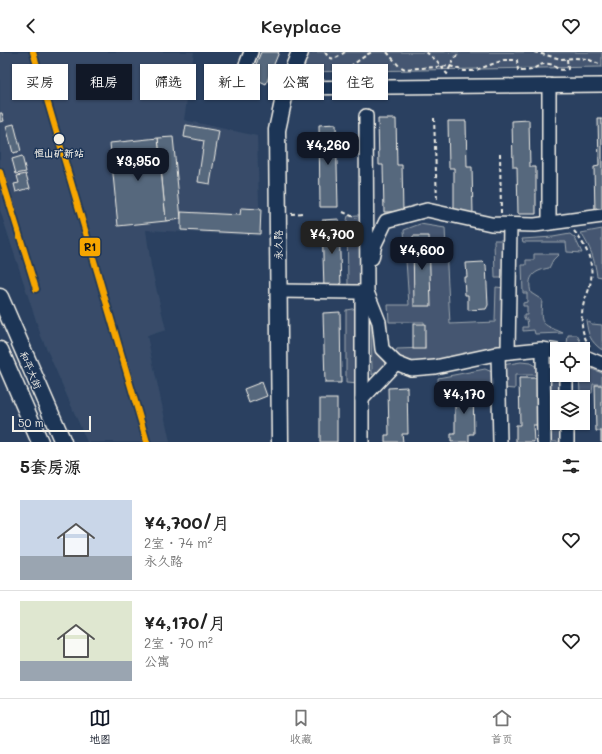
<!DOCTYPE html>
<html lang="zh">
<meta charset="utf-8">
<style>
body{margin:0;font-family:Mali,"LXGW WenKai TC",sans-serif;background:#f6f6f6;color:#222;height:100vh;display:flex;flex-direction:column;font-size:15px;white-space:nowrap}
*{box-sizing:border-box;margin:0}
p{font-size:13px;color:#767676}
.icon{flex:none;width:22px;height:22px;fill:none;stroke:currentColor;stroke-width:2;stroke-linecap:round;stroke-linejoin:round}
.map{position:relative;height:390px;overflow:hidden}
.drawer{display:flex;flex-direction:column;background:#fff;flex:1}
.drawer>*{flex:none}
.hud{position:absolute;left:12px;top:12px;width:400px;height:36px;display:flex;gap:8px}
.fabs{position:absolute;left:550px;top:290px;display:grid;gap:8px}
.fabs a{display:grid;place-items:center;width:40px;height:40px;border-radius:0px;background:#fff;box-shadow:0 1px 3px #0004;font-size:20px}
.scale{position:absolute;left:12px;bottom:10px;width:79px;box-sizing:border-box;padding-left:4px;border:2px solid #f4f1e8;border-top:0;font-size:11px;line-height:14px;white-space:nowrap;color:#f4f1e8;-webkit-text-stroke:3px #1d3557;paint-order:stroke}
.price{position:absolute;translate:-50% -34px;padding:0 9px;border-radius:8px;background:#111827;color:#fff;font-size:13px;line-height:26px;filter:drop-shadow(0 1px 2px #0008)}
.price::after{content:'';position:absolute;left:50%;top:24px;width:12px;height:9px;margin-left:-6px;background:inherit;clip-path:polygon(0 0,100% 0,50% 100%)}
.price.active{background:#222;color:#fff}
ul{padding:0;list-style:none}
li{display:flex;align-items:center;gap:12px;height:100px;padding:0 20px}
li+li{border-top:1px solid #e0e0e0}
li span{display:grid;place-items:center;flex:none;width:112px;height:80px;border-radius:0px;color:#555}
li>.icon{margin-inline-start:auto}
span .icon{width:48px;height:48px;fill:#fffc;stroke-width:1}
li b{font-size:17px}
h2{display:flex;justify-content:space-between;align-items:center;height:48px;padding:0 20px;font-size:17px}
.chip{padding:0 14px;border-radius:0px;background:#fff;box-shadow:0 1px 3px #0004;font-size:14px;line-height:36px}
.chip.active{background:#111827;color:#fff}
header{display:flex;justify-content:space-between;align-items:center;height:52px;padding:0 20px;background:#fff;font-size:18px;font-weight:600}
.dock{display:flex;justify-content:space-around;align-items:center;height:56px;border-top:1px solid #e0e0e0;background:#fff;font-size:11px;color:#767676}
.dock a{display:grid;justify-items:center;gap:2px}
.dock .active{color:#111827}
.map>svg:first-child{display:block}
.built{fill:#374c69}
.green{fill:#445771;stroke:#9ca4ac}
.building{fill:#56677d;stroke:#f4f1e8}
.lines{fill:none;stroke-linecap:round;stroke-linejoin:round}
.minor-casing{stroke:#f4f1e8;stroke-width:16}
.major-casing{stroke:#f4f1e8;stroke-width:19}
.path{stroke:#f4f1e8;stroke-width:2;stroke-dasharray:4 3;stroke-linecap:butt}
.minor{stroke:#1d3557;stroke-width:13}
.major{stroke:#1d3557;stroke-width:16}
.rail-1-casing{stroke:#1d3557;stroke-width:9}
.rail-1{stroke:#f7a600;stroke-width:6}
.stop-dot{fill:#f4f1e8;stroke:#1d3557;stroke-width:1.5}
.labels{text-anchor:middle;stroke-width:3;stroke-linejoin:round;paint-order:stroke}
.stop-label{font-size:10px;font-weight:bold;fill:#f4f1e8;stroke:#1d3557}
.street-label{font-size:10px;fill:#f4f1e8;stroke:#1d3557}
.line-badge{stroke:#1d3557;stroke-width:1.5}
.pale-badge-label{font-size:11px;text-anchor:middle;font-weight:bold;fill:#111}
</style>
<header><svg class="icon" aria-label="back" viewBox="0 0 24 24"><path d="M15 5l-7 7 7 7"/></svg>Keyplace<svg class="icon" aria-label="heart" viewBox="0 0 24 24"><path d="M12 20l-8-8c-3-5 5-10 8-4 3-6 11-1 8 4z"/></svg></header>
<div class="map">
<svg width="602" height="390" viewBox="0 0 602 390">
<rect width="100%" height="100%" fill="#2a4060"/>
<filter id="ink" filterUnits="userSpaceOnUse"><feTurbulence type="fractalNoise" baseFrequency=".025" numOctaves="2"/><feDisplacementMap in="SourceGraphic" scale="8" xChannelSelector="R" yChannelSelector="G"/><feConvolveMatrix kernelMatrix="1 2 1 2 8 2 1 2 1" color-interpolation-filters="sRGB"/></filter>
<g filter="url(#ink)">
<path class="built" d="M0 0H194L184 68 257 84 260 184 146 178 151 214 166 278 147 284 170 390H87L41 284 0 158Z"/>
<g class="green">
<path d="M305 0H602V15L298 20Z"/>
<path d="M357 163H362L365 238H351L348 233 347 168 348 164Z"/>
<path d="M420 172 445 176 450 272 495 270 496 235 505 236V297L412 313 394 302 397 297 425 296 424 270H389L388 253H409L404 178Z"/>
<path d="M602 177V225L597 224C594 205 591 197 581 181Z"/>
<path d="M570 182 575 186 582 201 567 200 566 190H523L522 187 553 185Z"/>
<path d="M494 188H504L505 226H495Z"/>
<path d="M534 202H559L553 208 549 216C533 219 527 225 531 241L542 248C540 273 540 271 563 281L535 282 534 278 523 279V275H528L527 267H524V263H527V254H523V251L527 250V241H523L522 213H526V208H534Z"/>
<path d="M358 256 359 332 346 331V258Z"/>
<path d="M371 265 380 301 386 314 372 323Z"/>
<path d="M586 268 592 272 602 273V298C590 289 588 283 586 268Z"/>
<path d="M568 283H577L584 296 593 304 583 302V297H557L518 295 567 293Z"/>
<path d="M553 308 557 309V323H563V345H557V371H564V390H547V314Z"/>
<path d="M521 310 530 311 537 315 538 323H515V337L503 336 502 313Z"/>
<path d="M583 314H584L602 321V332H593L592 341H580L579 323H583Z"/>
<path d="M485 317 492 320V340L439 344 438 326Z"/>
</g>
<g class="building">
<path d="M261 0H279L266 32 251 25Z"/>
<path d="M0 61H2L4 69 0 70Z"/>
<path d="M378 67H396L397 113H402L403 160H384L383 113H379Z"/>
<path d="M598 67H602V161H595L594 115 599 114Z"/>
<path d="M529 68 530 115H536V162H518L517 115H513L512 69Z"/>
<path d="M448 69H466L467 115H472L473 162 454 163V116H449Z"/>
<path d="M14 72 21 99 13 101 6 74Z"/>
<path d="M336 72 338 155H320L319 73Z"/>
<path d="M186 73 219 79 210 132 198 130 204 89 184 85Z"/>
<path d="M173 85 181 167 166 169 158 86Z"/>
<path d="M158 86 166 169 118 174 110 91Z"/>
<path d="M22 104 26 120 16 122 12 107Z"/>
<path d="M26 122 30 136 16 140 14 132 19 131 17 124Z"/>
<path d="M241 156 261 157 260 182 181 178V160L240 163Z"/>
<path d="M339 167 341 238H324L322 168Z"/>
<path d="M413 184H429L431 254H414Z"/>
<path d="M483 210 486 213 488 253 486 257 468 258V243H465L464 225H467L466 211Z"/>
<path d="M340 260 341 331H325L323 261Z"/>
<rect x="413" y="272" width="12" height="25"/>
<path d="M519 326H538L539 373H533L534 390H516V373H520Z"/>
<path d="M262 330 267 344 249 351 244 337Z"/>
<path d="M595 333H602V390H601V379H596Z"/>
<path d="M407 335 408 382H402L403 390H385V383H389L388 336Z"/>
<path d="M455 335H473L474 382H469V390H451V382H455Z"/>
<rect x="320" y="347" width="17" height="43"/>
</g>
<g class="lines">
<defs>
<g id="minor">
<path d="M244 18 251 0"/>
<path d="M286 36 602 33"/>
<path d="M366 64 367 240 379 270 382 297 396 311 411 317 435 315 500 301 541 297 557 299"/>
<path d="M549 171V33"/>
<path d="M372 206 375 192 386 169 427 158 491 172 535 173 602 164"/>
<path d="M278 239 354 240H367"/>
<path d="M362 240V390"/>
<path d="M543 298 544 390"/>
<path d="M508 300 510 173"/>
<path d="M498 301 500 390"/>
<path d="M583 304 602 312"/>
<path d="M566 323V345"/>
<path d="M362 347 396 311"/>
<path d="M567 371V390"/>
</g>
<g id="major">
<path d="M0 245 63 390"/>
<path d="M0 298 40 390"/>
<path d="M280 390 277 78 286 36 300 0"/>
</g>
</defs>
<use href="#minor" class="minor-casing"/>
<use href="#major" class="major-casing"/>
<g class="path">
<path d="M325 0C331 11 337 6 345 0"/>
<path d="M387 0 399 14 405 17 450 14 464 19H473L504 8H517L518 19C522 19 527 19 531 18 538 15 540 11 549 12 557 13 555 20 568 17L567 7"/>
<path d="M426 0 437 9 447 22 453 8 460 0"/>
<path d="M534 0 561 7 575 6 587 7 602 13"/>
<path d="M340 24 345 18 368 2 372 0"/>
<path d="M434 66 437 149"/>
<path d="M500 101 501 161"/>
<path d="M343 160 356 166"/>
<path d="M291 162 303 161"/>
<path d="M574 179C587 195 595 212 590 233 589 238 587 243 585 247 580 262 580 282 590 294"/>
</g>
<use href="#minor" class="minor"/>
<use href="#major" class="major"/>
<defs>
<g id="rail-1">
<path d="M33 0 147 390"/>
<path d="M0 120 36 237"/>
</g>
</defs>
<use href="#rail-1" class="rail-1-casing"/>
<use href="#rail-1" class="rail-1"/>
</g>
</g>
<circle class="stop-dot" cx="59" cy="87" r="6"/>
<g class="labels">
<g class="stop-label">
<text x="59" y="105">恒山矿新站</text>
</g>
<g class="street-label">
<text transform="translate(278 193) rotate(-90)" y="4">永久路</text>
<text transform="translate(31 318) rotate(67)" y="4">和平大街</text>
</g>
</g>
<rect class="line-badge" x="79" y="185" width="22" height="20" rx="4" fill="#f7a600"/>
<g class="pale-badge-label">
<text x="90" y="199">R1</text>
</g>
</svg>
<div class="fabs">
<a><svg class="icon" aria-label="locate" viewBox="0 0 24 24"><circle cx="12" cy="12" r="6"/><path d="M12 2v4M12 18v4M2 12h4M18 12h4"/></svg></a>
<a><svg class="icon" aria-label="layers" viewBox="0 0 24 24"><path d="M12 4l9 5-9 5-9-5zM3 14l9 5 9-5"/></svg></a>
</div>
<div class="scale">50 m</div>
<b class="price" style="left:328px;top:114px">¥4,260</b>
<b class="price" style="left:138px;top:130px">¥3,950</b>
<b class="price active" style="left:332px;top:203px">¥4,700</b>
<b class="price" style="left:422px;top:219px">¥4,600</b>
<b class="price" style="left:464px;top:363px">¥4,170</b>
<div class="hud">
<a class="chip">买房</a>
<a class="chip active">租房</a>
<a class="chip">筛选</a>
<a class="chip">新上</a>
<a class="chip">公寓</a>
<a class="chip">住宅</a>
</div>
</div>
<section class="drawer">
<h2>5套房源<svg class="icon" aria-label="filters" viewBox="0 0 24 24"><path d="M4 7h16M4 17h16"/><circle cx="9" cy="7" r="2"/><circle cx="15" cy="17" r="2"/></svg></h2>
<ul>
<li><span style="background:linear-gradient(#c9d6e8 70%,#9aa5b1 0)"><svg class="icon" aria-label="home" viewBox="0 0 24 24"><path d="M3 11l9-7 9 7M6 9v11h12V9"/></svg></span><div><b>¥4,700/月</b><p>2室 · 74 m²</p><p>永久路</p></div><svg class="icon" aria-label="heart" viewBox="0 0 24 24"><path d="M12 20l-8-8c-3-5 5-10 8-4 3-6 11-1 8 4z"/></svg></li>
<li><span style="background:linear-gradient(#dfe7d0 75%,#9aa5b1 0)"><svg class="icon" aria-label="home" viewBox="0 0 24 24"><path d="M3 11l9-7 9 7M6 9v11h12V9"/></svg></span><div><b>¥4,170/月</b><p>2室 · 70 m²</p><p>公寓</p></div><svg class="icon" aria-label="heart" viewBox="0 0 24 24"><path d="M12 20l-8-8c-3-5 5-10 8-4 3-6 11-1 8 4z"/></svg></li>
</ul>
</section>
<nav class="dock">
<a class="active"><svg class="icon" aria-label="map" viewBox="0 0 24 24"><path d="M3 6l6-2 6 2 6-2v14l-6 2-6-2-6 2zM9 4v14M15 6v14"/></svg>地图</a>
<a><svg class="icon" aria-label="saved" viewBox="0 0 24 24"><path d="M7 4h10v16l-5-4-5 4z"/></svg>收藏</a>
<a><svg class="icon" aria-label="home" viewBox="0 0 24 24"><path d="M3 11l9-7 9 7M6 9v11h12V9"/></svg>首页</a>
</nav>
